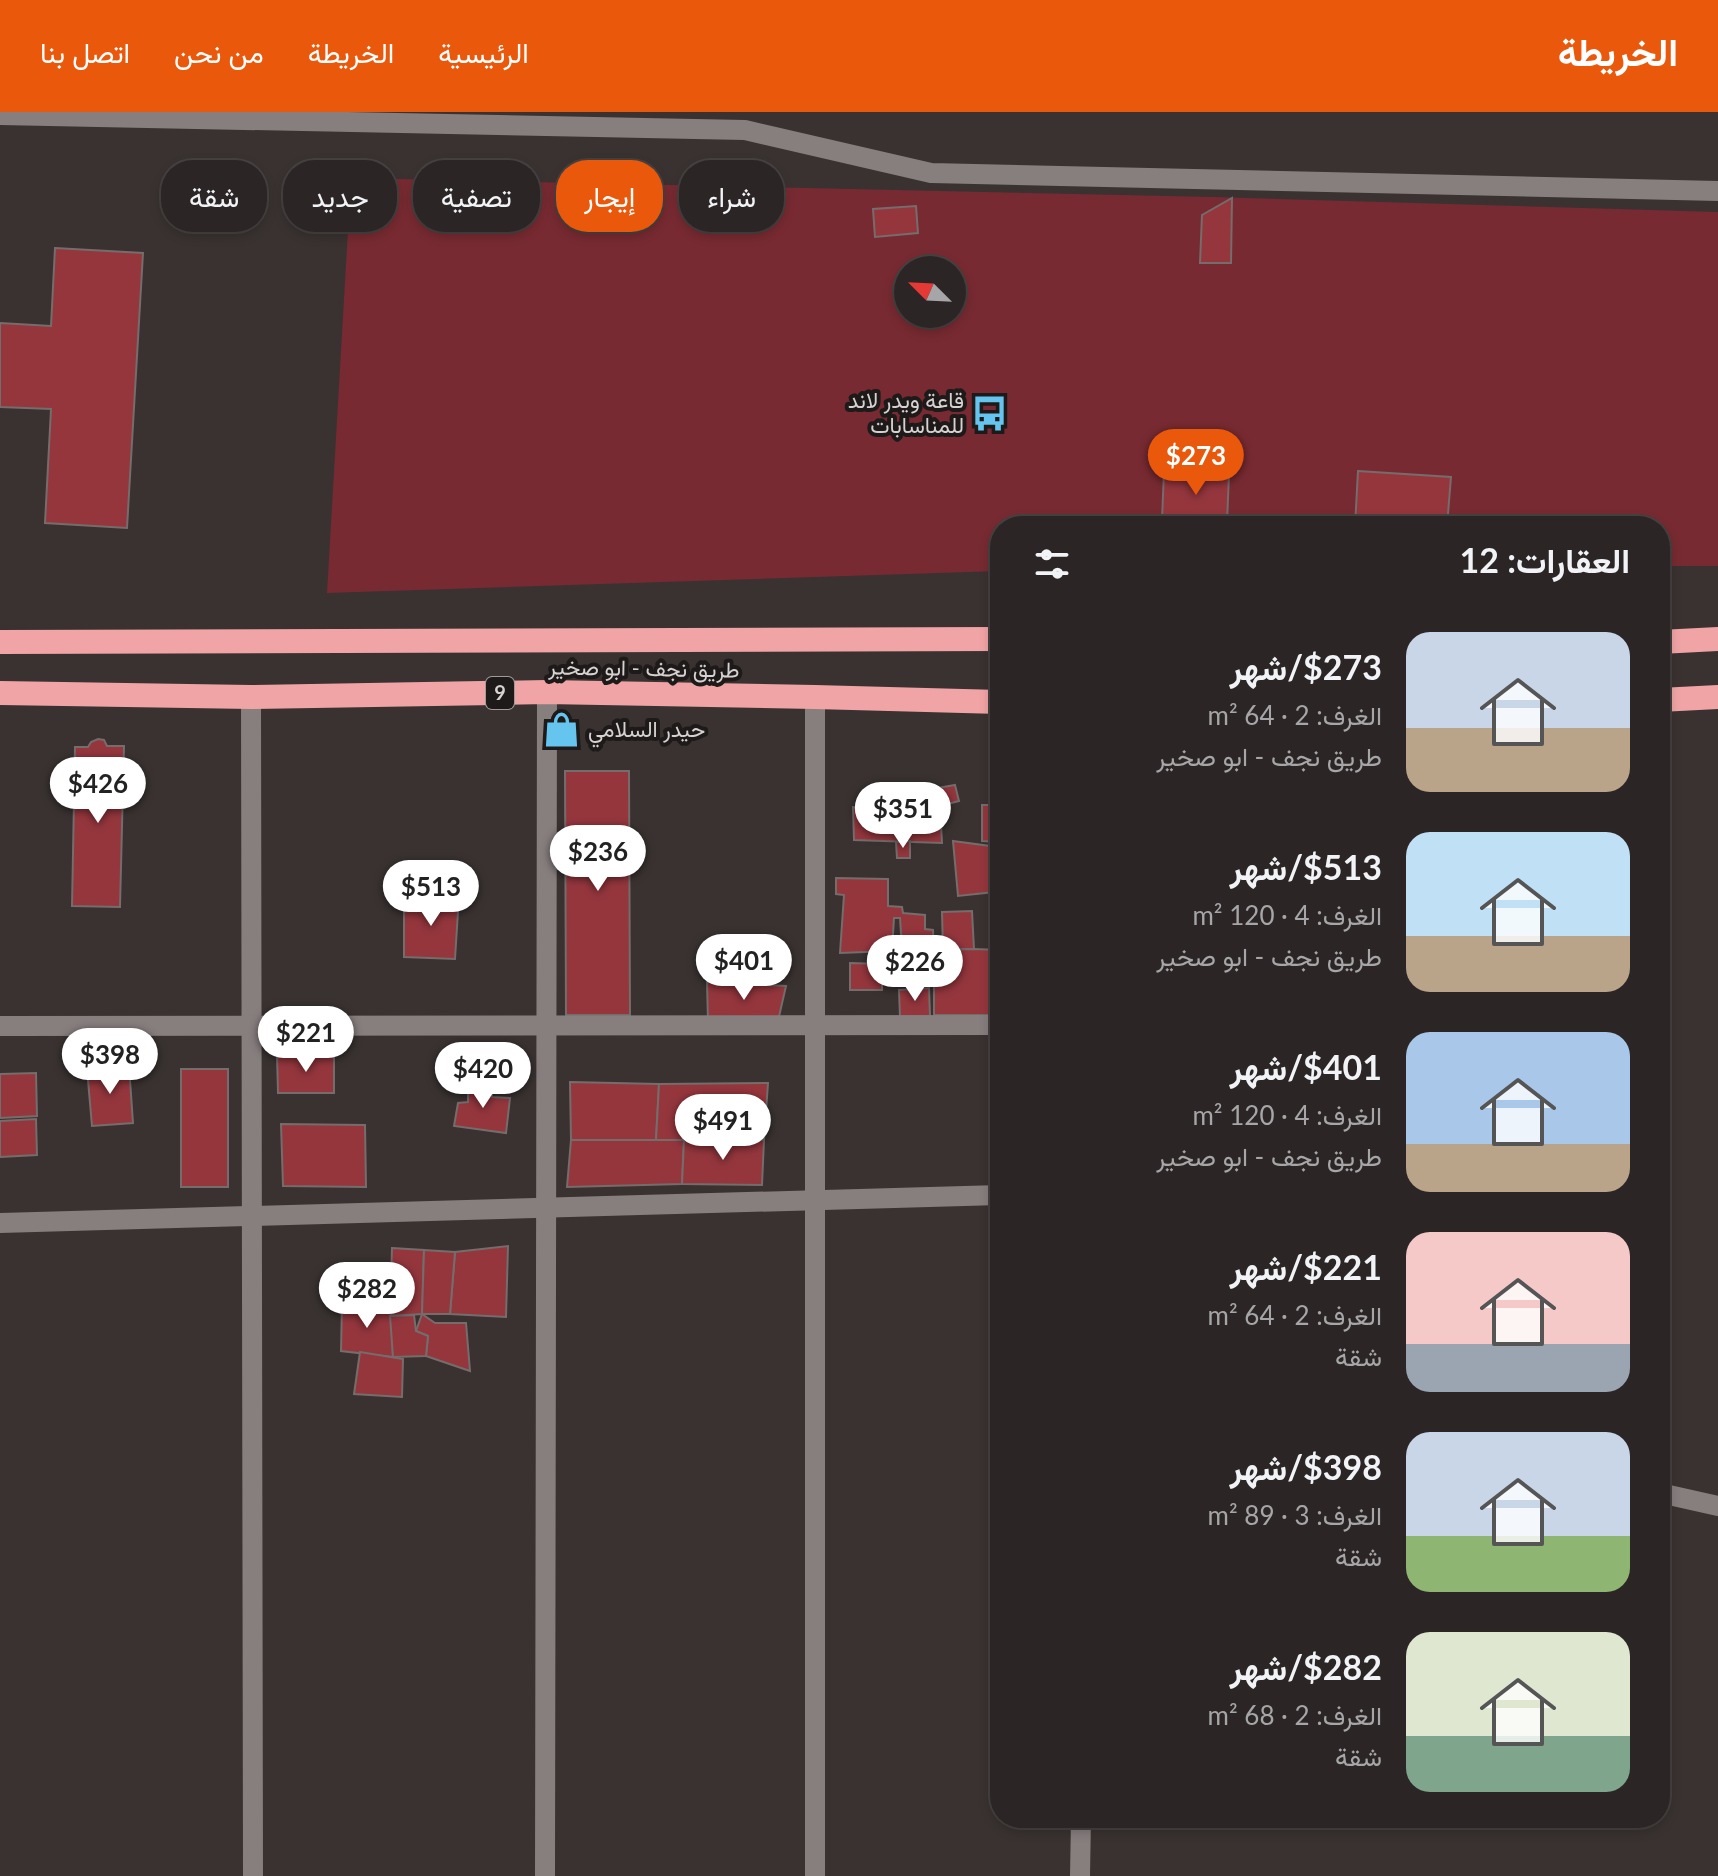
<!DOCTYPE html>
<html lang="ar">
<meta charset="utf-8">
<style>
body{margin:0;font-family:Lato,Vazirmatn,sans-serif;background:#332e2d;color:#f1f3f6;direction:rtl;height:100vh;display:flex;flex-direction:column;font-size:30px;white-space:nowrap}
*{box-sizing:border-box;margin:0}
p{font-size:26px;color:#a6a5a7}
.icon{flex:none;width:44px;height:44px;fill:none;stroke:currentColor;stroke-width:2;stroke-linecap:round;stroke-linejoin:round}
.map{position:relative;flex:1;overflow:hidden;direction:ltr}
.sheet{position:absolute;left:990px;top:404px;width:680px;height:1312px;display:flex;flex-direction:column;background:#2b2625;border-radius:32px;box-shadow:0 4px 12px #0003,0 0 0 2px #474342;direction:rtl}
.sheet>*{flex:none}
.guide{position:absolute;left:24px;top:48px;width:760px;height:72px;direction:rtl;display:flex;gap:16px}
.needle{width:52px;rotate:294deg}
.fabs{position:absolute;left:894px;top:144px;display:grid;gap:16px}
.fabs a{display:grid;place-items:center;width:72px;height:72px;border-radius:50%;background:#2b2625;box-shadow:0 4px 12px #0003,0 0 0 2px #474342;font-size:40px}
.price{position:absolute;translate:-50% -68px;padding:0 18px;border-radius:28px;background:#fff;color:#222;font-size:26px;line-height:52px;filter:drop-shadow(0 2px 4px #0008)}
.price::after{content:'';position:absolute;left:50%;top:48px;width:24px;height:18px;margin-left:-12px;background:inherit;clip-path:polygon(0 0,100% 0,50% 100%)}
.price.selected{background:#ea580c;color:#fff}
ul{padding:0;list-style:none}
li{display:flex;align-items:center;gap:24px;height:200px;padding:0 40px}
li span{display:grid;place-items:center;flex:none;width:224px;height:160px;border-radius:24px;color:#555}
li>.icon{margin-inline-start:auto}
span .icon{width:96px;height:96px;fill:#fffc;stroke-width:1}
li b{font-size:34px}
h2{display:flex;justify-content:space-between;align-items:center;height:96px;padding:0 40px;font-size:34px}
.pill{padding:0 28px;border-radius:32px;background:#2b2625;box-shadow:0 4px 12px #0003,0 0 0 2px #474342;font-size:28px;line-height:72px}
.pill.selected{background:#ea580c;color:#fff}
header{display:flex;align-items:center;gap:48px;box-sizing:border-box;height:112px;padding:0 40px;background:#ea580c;color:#fff}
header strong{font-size:38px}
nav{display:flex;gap:44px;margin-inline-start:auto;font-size:28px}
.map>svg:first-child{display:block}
.green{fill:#772a31;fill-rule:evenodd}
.building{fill:#95363d;stroke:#756c6c;stroke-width:2}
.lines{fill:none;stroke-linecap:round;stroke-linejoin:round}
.minor{stroke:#877e7e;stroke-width:20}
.highway{stroke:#f1a4a5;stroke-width:24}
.labels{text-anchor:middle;stroke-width:8;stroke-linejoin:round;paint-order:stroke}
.shield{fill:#1e1a1a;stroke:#a09b9b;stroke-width:2}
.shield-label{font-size:20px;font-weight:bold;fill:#d7d2d2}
.poi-label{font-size:22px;fill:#d7d2d2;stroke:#1e1a1a;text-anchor:end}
.street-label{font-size:22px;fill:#d7d2d2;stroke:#1e1a1a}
</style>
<header>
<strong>الخريطة</strong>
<nav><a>الرئيسية</a><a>الخريطة</a><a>من نحن</a><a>اتصل بنا</a></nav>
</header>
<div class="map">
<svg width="1718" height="1764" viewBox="0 0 1718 1764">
<rect width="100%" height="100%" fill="#393231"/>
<path class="green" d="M351 66 1214 85 1718 100V454H1660V414H1000V459L327 481ZM908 158H952V202H908Z"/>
<g class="building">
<path d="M1232 86 1231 151H1200L1202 103Z"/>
<path d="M916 94 918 121 875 125 873 97Z"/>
<path d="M55 136 143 141 127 416 45 411 51 297 0 295V211L51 214Z"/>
<path d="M1164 359 1229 362 1227 411 1162 408Z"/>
<path d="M1358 359 1451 365 1447 414H1355Z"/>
<path d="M98 627 104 628 107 634H124L120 795 72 794 75 635H88L91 630Z"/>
<path d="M565 659H629L630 903H566Z"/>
<path d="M955 673 959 689 940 694 942 731 854 728 853 695 867 696V702L925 703 926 698 920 696V679Z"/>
<path d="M982 693H1000V730L982 729Z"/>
<path d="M910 729V746H897L896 730Z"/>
<path d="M953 729 990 734 994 780 958 784Z"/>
<path d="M836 766 888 767V794L902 795 903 801 925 803V817L933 818 934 838 902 837 900 806H894L892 839 840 841 844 783 836 782Z"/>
<path d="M404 784 425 785 423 798H437L438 784H459L455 847 404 845Z"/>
<path d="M972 799 974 837 943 838 942 800Z"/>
<path d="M974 837 1000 838V903H934V838Z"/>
<path d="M850 851 882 852V878H850Z"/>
<path d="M707 870 786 874 778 909 708 910Z"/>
<path d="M929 876 930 904 900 905 899 878Z"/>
<path d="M334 942V981H278L277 943Z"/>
<path d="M129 954 133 1011 92 1014 87 957Z"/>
<rect x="181" y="957" width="47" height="118"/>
<path d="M36 961 37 1004 0 1006V962Z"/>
<path d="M570 970 659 972 656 1028H571Z"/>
<path d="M492 971V985L510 986 506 1021 454 1014 458 991 468 990V972Z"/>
<path d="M768 971 764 1028H656L659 972Z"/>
<path d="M36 1007 37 1043 0 1045V1009Z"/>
<path d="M281 1012 365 1013 366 1075 283 1074Z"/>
<path d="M571 1028H684L682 1072 567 1075Z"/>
<path d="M684 1028H764L762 1073 682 1072Z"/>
<path d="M508 1134 506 1205 450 1202 455 1140Z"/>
<path d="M392 1136 424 1138 422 1202 390 1204Z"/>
<path d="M424 1138 455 1140 450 1202H422Z"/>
<path d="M342 1191 391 1194 393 1245 341 1239Z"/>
<path d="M422 1202 435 1211H466L470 1259 426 1244 428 1224 416 1219Z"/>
<path d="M414 1203 416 1219 428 1224 426 1244 393 1245 390 1204Z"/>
<path d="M360 1240 403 1247 402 1285 354 1282Z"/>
</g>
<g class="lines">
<g class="minor">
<path d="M0 3 745 18 931 61 1718 79"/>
<path d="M251 585 253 1764"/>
<path d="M0 914 1000 913"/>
<path d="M0 1111 1000 1083"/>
<path d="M1660 1381 1718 1394"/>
<path d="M545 1764 547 580"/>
<path d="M815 1764V585"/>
<path d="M1080 1764 1081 1706"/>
</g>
<g class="highway">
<path d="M0 530 1000 527"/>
<path d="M1660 530 1718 527"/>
<path d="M0 581 251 585 547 580 815 585 1000 590"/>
<path d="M1660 588 1718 585"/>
</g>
</g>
<defs>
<symbol id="bus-bare" viewBox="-9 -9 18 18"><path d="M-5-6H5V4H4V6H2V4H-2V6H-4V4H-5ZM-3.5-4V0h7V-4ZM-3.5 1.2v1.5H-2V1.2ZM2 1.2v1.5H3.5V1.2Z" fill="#65c5ee" stroke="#1e1a1a" stroke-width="2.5" paint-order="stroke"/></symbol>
<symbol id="shop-bare" viewBox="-9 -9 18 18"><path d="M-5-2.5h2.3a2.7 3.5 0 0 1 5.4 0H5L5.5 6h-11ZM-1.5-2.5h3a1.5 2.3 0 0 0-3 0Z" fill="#65c5ee" stroke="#1e1a1a" stroke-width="2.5" paint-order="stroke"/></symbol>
</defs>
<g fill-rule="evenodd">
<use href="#bus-bare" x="964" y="276" width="51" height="51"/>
<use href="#shop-bare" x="536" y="592" width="51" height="51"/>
</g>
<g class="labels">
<rect class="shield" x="486" y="565" width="28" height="32" rx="6"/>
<g class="shield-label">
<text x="500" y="588">9</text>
</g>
<g class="poi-label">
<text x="964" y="296">قاعة ويدر لاند<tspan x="964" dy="25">للمناسابات</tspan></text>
<text x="588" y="625" text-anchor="start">حيدر السلامي</text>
</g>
<g class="street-label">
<text transform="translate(644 556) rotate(1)" y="8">طريق نجف - ابو صخير</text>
</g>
</g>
</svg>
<div class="fabs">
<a><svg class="needle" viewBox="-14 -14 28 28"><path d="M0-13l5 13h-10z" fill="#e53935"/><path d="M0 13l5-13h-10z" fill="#a6a5a7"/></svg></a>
</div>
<b class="price selected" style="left:1196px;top:385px">$273</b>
<b class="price" style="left:98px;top:713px">$426</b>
<b class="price" style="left:903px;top:738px">$351</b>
<b class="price" style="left:598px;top:781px">$236</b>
<b class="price" style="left:431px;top:816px">$513</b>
<b class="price" style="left:744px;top:890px">$401</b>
<b class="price" style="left:915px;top:891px">$226</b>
<b class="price" style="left:306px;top:962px">$221</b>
<b class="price" style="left:110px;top:984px">$398</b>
<b class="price" style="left:483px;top:998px">$420</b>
<b class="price" style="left:723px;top:1050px">$491</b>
<b class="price" style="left:367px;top:1218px">$282</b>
<div class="guide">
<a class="pill">شراء</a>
<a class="pill selected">إيجار</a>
<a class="pill">تصفية</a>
<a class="pill">جديد</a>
<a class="pill">شقة</a>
</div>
<section class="sheet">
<h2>العقارات: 12<svg class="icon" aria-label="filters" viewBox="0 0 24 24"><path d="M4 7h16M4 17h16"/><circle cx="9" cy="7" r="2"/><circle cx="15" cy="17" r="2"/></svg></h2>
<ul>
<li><span style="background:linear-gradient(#c9d6e8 60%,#b9a48a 0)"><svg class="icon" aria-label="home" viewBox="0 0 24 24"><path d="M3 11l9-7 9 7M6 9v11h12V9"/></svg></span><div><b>$273/شهر</b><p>الغرف: 2 · 64 m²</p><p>طريق نجف - ابو صخير</p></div></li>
<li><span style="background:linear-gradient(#bfe0f5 65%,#b9a48a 0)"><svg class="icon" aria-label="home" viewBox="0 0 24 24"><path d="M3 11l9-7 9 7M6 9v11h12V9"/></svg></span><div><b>$513/شهر</b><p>الغرف: 4 · 120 m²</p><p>طريق نجف - ابو صخير</p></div></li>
<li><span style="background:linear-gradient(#a9c7e8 70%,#b9a48a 0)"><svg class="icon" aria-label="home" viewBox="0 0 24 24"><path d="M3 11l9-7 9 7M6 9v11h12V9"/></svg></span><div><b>$401/شهر</b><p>الغرف: 4 · 120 m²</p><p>طريق نجف - ابو صخير</p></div></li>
<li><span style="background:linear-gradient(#f6c9c9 70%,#9aa5b1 0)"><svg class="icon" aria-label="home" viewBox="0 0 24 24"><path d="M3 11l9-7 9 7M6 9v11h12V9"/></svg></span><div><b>$221/شهر</b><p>الغرف: 2 · 64 m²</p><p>شقة</p></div></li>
<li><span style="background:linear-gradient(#c9d6e8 65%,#8fb573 0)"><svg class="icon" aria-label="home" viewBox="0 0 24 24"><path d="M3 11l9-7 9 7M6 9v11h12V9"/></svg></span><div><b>$398/شهر</b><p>الغرف: 3 · 89 m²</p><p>شقة</p></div></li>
<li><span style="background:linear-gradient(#dfe7d0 65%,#7fa58c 0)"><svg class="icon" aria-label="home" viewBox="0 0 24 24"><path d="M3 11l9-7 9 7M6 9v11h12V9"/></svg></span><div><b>$282/شهر</b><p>الغرف: 2 · 68 m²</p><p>شقة</p></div></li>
</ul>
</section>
</div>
